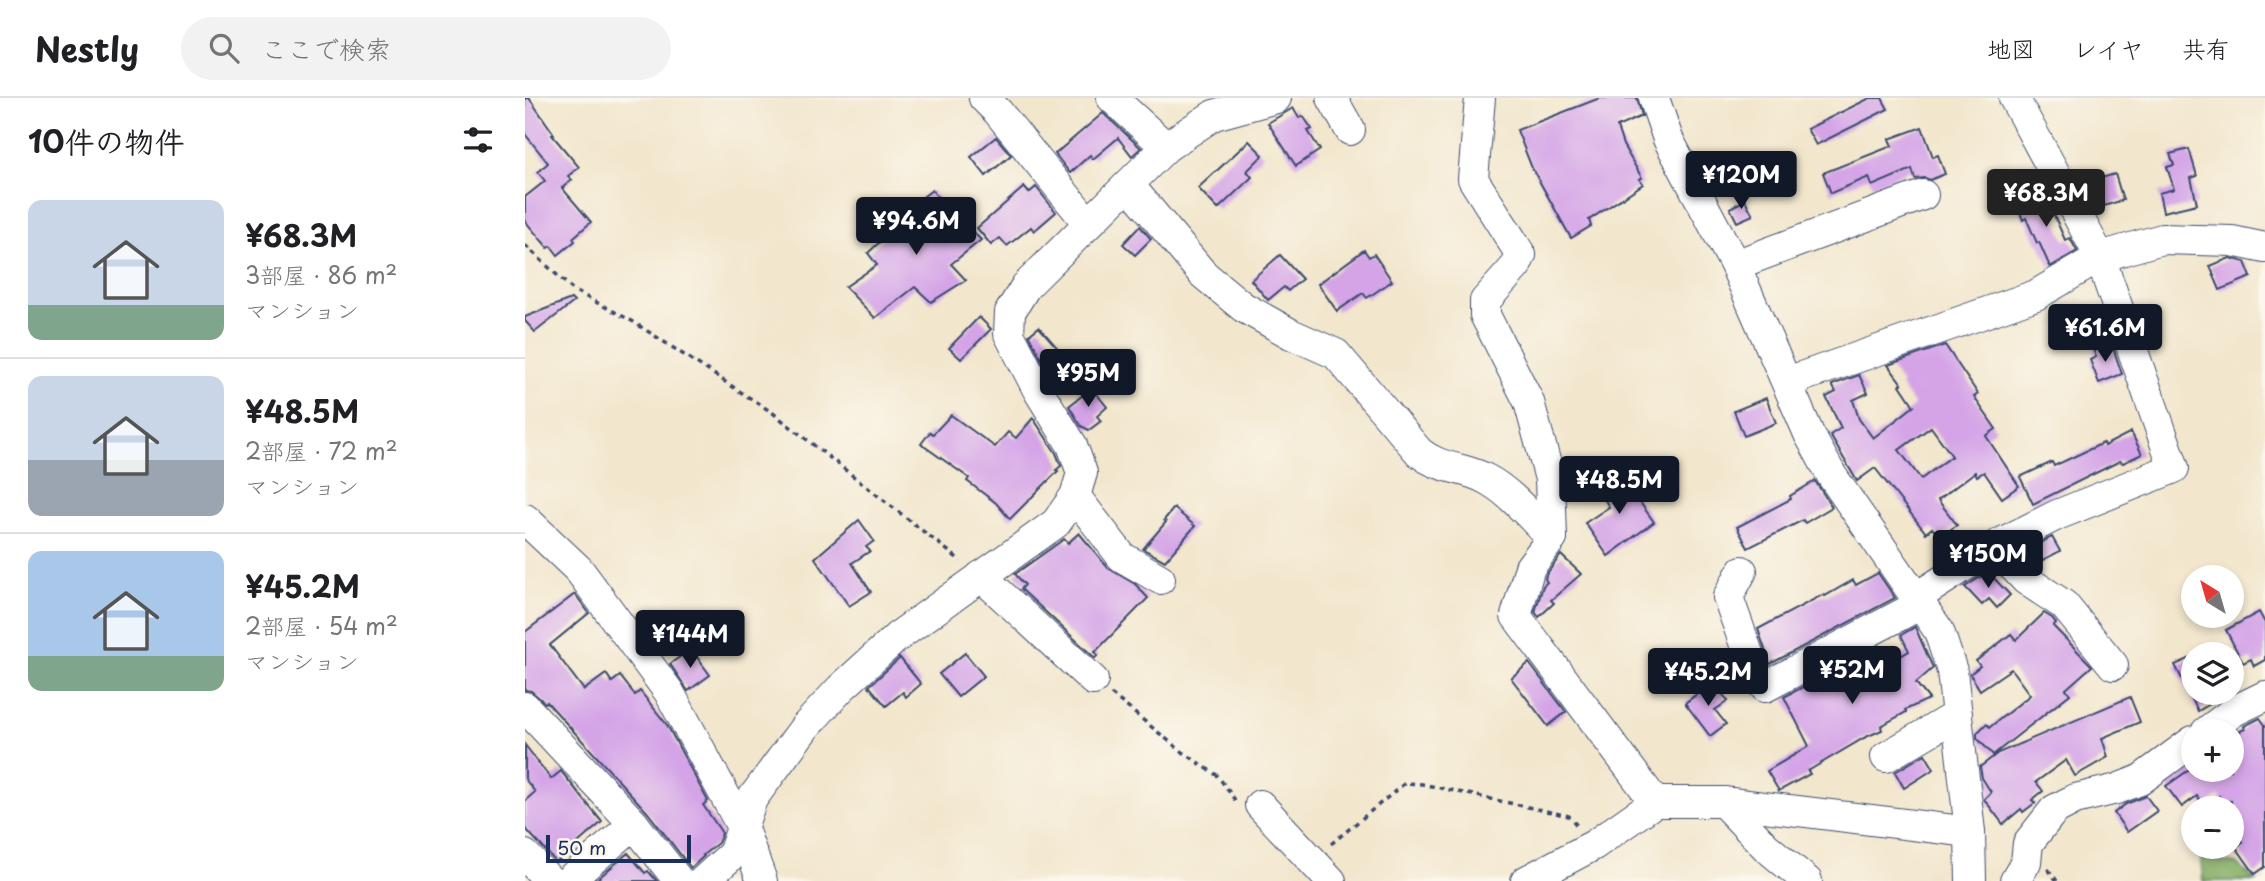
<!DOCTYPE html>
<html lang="ja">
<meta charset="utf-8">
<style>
body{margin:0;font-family:"Playpen Sans","Klee One",sans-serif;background:#f2f2f2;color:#202124;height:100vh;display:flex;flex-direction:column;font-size:26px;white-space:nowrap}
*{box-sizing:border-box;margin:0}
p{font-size:23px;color:#757577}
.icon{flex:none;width:38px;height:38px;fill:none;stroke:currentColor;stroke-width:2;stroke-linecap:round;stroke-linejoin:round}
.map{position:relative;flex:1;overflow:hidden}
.details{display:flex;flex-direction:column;background:#fff;width:525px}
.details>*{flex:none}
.needle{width:46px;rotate:323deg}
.tools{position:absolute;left:1656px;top:467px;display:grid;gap:14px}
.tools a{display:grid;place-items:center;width:63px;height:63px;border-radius:50%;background:#fff;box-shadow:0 4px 10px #0003;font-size:35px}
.scale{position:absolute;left:21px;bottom:18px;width:145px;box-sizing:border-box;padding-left:7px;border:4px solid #1b2f5e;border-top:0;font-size:19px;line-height:24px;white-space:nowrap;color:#1b2f5e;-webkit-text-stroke:5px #fbf7ec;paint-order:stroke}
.price{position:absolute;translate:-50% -60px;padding:0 16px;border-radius:7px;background:#111827;color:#fff;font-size:23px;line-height:46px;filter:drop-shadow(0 2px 4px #0008)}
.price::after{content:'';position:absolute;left:50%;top:42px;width:21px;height:16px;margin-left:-10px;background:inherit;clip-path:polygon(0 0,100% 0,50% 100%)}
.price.active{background:#222;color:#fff}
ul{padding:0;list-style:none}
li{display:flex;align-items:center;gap:21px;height:175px;padding:0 28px}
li+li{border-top:2px solid #e0e0e0}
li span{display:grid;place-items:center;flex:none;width:196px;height:140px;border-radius:14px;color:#555}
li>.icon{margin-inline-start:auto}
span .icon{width:84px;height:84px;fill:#fffc;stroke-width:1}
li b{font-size:30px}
h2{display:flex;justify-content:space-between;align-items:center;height:84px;padding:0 28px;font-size:30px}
header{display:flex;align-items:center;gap:42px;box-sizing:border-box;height:98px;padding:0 35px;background:#fff;border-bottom:2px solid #e0e0e0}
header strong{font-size:33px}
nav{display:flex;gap:38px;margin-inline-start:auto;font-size:24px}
.search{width:490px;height:63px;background:#f2f2f2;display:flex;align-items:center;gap:18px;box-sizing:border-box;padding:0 24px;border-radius:38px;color:#757577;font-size:26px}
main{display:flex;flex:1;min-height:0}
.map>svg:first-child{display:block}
.forest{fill:#87b067;stroke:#517062;stroke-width:2}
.building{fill:#d4a4e7;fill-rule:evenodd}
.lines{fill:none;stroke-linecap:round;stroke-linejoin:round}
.minor-casing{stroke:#3b4a6e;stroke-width:32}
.path{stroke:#3b4a6e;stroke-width:3.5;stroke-dasharray:5 5;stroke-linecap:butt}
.minor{stroke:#fff;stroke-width:30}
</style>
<header>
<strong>Nestly</strong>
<div class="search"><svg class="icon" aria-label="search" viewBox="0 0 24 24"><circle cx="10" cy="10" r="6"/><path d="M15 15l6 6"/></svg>ここで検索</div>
<nav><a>地図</a><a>レイヤ</a><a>共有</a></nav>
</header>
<main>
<section class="details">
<h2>10件の物件<svg class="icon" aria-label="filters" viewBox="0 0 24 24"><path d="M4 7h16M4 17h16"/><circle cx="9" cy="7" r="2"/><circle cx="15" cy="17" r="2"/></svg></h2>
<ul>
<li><span style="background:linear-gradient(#c9d6e8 75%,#7fa58c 0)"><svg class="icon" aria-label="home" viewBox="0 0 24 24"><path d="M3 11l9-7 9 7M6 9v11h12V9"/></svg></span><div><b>¥68.3M</b><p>3部屋 · 86 m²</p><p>マンション</p></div></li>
<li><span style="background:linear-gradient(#c9d6e8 60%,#9aa5b1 0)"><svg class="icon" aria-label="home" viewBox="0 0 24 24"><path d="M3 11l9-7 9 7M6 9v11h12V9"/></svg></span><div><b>¥48.5M</b><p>2部屋 · 72 m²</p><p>マンション</p></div></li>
<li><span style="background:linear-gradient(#a9c7e8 75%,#7fa58c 0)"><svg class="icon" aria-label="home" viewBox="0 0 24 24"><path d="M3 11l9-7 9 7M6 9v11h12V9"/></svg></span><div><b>¥45.2M</b><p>2部屋 · 54 m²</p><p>マンション</p></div></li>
</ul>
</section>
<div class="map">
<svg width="1740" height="783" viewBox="0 0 1740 783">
<rect width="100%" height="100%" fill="#fbf7ec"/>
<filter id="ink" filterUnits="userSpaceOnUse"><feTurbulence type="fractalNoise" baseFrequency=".0143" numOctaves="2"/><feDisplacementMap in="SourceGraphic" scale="14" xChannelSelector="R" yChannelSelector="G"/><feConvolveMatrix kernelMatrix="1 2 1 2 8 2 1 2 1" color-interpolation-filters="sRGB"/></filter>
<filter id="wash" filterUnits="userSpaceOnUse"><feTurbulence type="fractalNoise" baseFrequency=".00686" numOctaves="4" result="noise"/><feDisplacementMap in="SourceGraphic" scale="28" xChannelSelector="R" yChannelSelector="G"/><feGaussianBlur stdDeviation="1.57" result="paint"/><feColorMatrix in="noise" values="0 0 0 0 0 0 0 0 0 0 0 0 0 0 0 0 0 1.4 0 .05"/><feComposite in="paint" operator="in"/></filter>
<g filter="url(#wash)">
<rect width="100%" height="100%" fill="#f2e6cc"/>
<path class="forest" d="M1676 761 1712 766 1731 783H1678Z"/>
<g id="blocks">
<g class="building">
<path d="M0 0H4L29 36 27 37 54 69 43 78 47 82 37 90 66 124 48 140 50 143 33 157 26 148 23 150 0 123V99L20 83 13 74 23 65 0 36Z"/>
<path d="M1075 0H1112L1117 18 1092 29 1098 47 1117 80 1114 81 1118 86 1064 122 1066 128 1046 140 1007 70 992 32Z"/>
<path d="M1345 0H1357L1363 11 1291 47 1282 31Z"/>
<path d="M768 10 774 20 778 18 787 31 783 33 795 52 771 68 743 25Z"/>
<path d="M578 15 616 50 607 58 593 40 568 61 565 57 545 75 530 56Z"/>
<path d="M1397 29 1408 59 1413 57 1420 76 1405 82 1400 80 1390 81 1387 71 1347 88 1344 79 1306 95 1298 75 1367 48 1364 41Z"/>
<path d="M471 39 486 57 461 78 446 59Z"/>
<path d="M724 43 738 57 722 73 727 79 693 111 673 90Z"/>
<path d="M1664 51 1672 78 1666 80 1672 106 1638 114 1634 95 1649 91 1642 69 1649 67 1645 56Z"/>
<path d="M1590 76 1598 102 1569 111 1556 86Z"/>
<path d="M499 89 504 95 511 89 531 114 509 133 506 129 482 148 475 140 466 147 452 130Z"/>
<path d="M407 92 428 119 431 117 456 142 426 166 441 182 406 204 390 189 350 220 320 189 352 167 343 155 381 119 377 115Z"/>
<path d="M1516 94 1526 118 1529 117 1540 142 1545 140 1552 153 1525 169 1514 144 1512 145 1501 120 1498 122 1491 104Z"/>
<path d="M1220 102 1228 117 1212 124 1205 110Z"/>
<path d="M615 128 626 141 610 157 598 146Z"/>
<path d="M839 152 844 159 849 156 867 183 842 200 838 195 812 213 793 186Z"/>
<path d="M755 157 777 181 763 193 759 189 743 202 726 182Z"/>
<path d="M1705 160 1720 164 1726 179 1695 192 1685 168Z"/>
<path d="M46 201 49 204 10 234 0 223V219Z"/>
<path d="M454 219 466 231 436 261 424 250Z"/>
<path d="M514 229 537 255 520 268 504 237Z"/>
<path d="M1583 246 1585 251 1588 250 1597 276 1574 285 1565 262 1571 259 1568 251Z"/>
<path d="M1420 247 1453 296 1449 299 1471 331 1461 338 1494 388 1477 400 1459 374 1452 378 1450 374 1413 402 1432 427 1415 439 1407 430 1401 435 1350 370 1332 383 1305 337 1316 330 1301 299 1311 294 1307 287 1334 277 1343 295 1328 302 1334 321 1348 340 1389 308 1375 287 1377 286 1363 267ZM1406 329 1427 358 1396 381 1374 352Z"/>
<path d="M567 290 582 309 572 318 576 323 564 332 556 328 544 308Z"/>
<path d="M1241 300 1251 325 1219 338 1209 313Z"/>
<path d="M426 317 470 349 483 334 491 340 508 320 531 355 536 368 531 372 533 373 485 421 471 405 442 383 444 380 396 346 405 334 408 336Z"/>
<path d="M1606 334 1617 356 1598 365 1595 363 1508 406 1495 379 1527 364 1529 368 1578 345 1579 348Z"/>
<path d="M1094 375 1129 424 1083 458 1060 425 1084 409 1073 390Z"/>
<path d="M1290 383 1307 409 1280 425 1278 422 1223 450 1212 429 1266 401 1265 398Z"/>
<path d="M649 410 670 428 640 463 618 451 641 424 639 422Z"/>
<path d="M334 422 349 443 341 449 345 453 327 465 346 494 324 508 290 460Z"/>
<path d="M554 435 583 470 610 486 623 500 570 554 573 557 570 560 496 491 500 487 490 476 539 441 543 445Z"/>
<path d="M1527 439 1535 453 1510 466 1498 453Z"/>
<path d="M1036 457 1056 476 1026 502 1029 505 1014 519 1010 514 1018 488 1022 484 1020 481 1021 477Z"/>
<path d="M1463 474 1485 497 1472 510 1464 501 1457 507 1440 489Z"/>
<path d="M1353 475 1370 500 1245 566 1233 531 1299 496 1300 498 1328 482 1331 487Z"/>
<path d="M50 496 64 515 25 547 59 592 81 576 87 584 95 578 110 597 115 593 142 627 183 703 178 707 197 735 193 745 178 757 179 758 166 770 123 715 22 604 20 605 6 593 0 592V534Z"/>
<path d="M1734 514 1740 525V562L1729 568 1726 561 1718 565 1701 532Z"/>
<path d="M1519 515 1527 520 1531 525 1528 528 1567 568 1541 591 1545 596 1468 657 1452 640V635L1461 626 1465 629 1505 597 1486 571 1455 592 1445 576 1455 568 1451 563 1486 536 1491 542Z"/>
<path d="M1390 529 1408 570 1391 585 1404 601 1380 612 1381 614 1356 628 1357 632 1339 640 1283 673 1285 676 1254 693 1242 673 1284 648 1259 599 1349 551 1358 568 1384 553 1376 537Z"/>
<path d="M166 551 185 577 163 593 145 566Z"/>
<path d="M440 555 459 578 433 599 414 576Z"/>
<path d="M1668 559V595H1703L1673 613 1650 567Z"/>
<path d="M375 560 396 586 381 599 378 594 361 608 344 588Z"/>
<path d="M1004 565 1041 614 1023 628 986 580Z"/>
<path d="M1188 584 1203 603 1190 612 1201 626 1185 638 1160 605Z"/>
<path d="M1605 599 1615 624 1577 640 1583 659 1550 678 1541 662 1511 684 1518 693 1507 702 1510 705 1498 714 1496 711 1478 726 1459 701 1466 694 1457 680 1455 669 1473 655Z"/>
<path d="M1735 620 1740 627V769L1730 776 1711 749 1718 744 1706 725V703L1698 706 1694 698 1679 709 1672 698 1657 709 1641 688 1664 672H1706V637L1720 631 1719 628Z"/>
<path d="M0 647 26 681 36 673 77 724 31 764 0 730V703L10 694 0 681Z"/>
<path d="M1400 656 1409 671 1379 690 1370 674Z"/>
<path d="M1621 698 1632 713 1602 734 1589 715 1601 706Z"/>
<path d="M103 755 120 775 123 773 132 783H70Z"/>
</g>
</g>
</g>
<g filter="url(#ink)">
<use href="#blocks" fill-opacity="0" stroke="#3b4a6e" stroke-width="2"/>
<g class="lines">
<defs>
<g id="minor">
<path d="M459 0 473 14 563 125"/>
<path d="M587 0 641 49"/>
<path d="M807 0 825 32"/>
<path d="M955 0 948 81 996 157 991 168 960 203V217L1004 304 1025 381 1027 440"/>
<path d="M1129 0 1143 41 1210 167 1284 336 1307 378 1414 533 1427 573 1445 734 1446 783"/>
<path d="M604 87 678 176 718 209 766 236 811 256 894 354C914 371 939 369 961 381 986 394 1006 420 1027 440L1005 469 991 518 1130 704"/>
<path d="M1210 167 1398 97"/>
<path d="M1262 284 1511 197 1575 159 1637 141 1707 143 1740 150"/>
<path d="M550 398 597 459 635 481"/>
<path d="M0 421 54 472 144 594 218 731 237 783"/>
<path d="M1470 449 1501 482 1539 507 1588 567"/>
<path d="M1217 473 1203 499 1231 578 1240 589 1396 506"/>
<path d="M456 478 568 582"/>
<path d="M1392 499 1474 446 1532 417 1649 370 1575 159 1489 0"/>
<path d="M0 609 109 726 154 783"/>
<path d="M1681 634 1709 613 1740 598"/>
<path d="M1361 659 1432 617"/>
<path d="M1198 704 1241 749 1282 783"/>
<path d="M735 707 806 783"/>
<path d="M0 757 25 783"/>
<path d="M43 783 109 726"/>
<path d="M178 783 208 756 227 701 280 629 316 590 372 539 531 425 550 398 557 375 547 347 513 292 484 236 485 214 501 188 641 49 689 17 751 0"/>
<path d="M1001 783 1069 747 1130 704H1198L1445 734"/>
<path d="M1490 783 1501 764 1503 745 1529 712 1550 701 1592 691 1615 682 1668 643"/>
</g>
</defs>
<use href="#minor" class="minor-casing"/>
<g class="path">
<path d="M0 147 48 192 107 223 248 315 436 463"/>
<path d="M586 596 655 652 693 678 712 705"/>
<path d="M806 746 880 685 897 686 1044 718 1054 730"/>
<path d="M1523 771 1532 783"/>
</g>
<use href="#minor" class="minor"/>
</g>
</g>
</svg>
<div class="tools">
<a><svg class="needle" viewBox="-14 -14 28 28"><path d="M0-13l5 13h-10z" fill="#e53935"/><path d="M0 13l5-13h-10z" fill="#757577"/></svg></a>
<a><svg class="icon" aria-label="layers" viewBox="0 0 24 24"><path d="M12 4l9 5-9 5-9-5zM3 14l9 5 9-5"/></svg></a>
<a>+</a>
<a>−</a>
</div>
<div class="scale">50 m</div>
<b class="price" style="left:1216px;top:113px">¥120M</b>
<b class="price active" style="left:1521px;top:131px">¥68.3M</b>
<b class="price" style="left:391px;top:159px">¥94.6M</b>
<b class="price" style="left:1580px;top:266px">¥61.6M</b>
<b class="price" style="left:563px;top:311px">¥95M</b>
<b class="price" style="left:1094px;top:418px">¥48.5M</b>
<b class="price" style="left:1463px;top:492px">¥150M</b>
<b class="price" style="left:165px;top:572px">¥144M</b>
<b class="price" style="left:1327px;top:608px">¥52M</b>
<b class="price" style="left:1183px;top:610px">¥45.2M</b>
</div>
</main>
